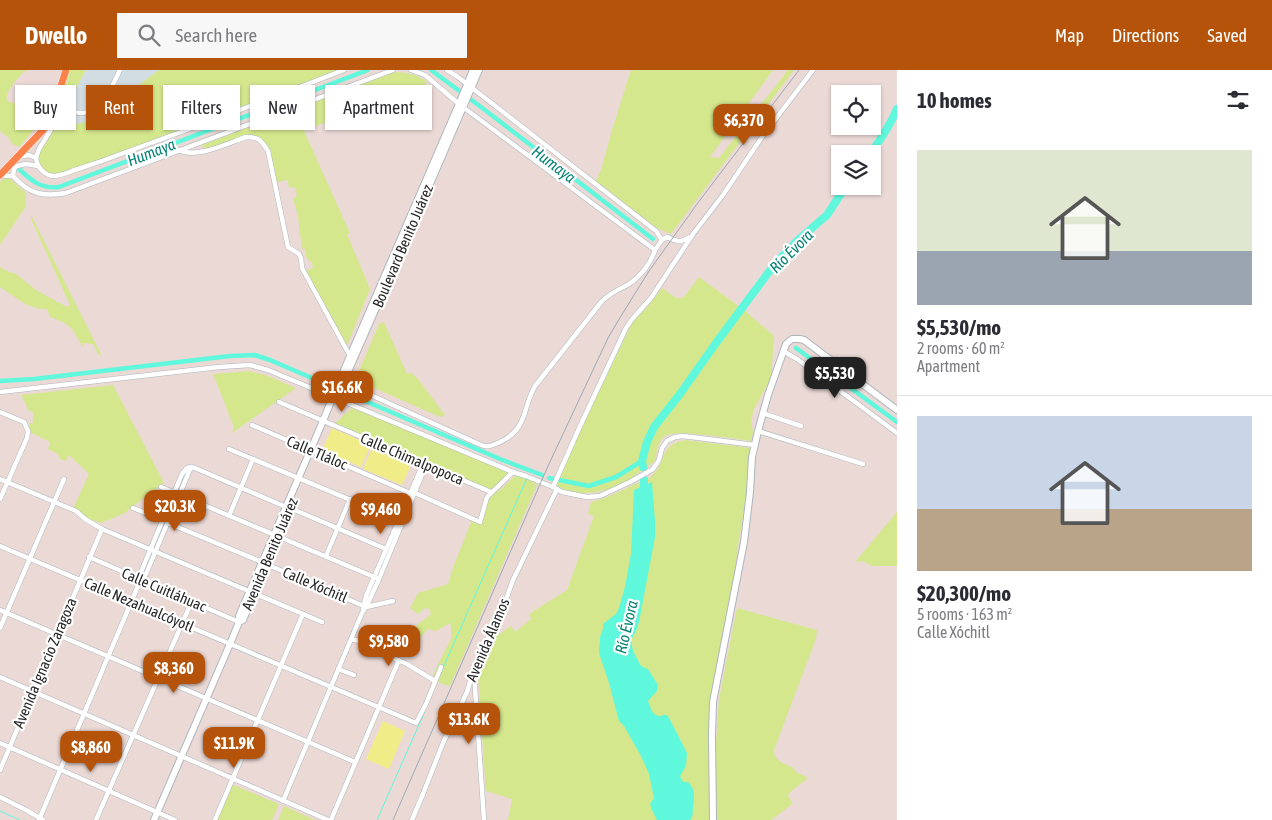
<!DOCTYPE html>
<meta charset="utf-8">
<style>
body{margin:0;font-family:"Asap Condensed",sans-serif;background:#f7f7f7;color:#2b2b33;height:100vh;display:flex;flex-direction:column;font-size:19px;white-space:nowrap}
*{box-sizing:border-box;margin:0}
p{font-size:16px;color:#7c7c81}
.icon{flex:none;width:28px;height:28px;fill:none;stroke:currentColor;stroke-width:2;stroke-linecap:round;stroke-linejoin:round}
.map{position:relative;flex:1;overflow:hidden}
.drawer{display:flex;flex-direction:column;background:#fff;width:375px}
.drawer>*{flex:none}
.hud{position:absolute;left:15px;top:15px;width:475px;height:45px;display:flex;gap:10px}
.controls{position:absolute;left:831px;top:15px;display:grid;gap:10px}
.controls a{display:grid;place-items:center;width:50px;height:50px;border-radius:0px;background:#fff;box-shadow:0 1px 4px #0004;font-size:25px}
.price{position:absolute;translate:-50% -42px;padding:0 11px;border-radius:10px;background:#b45309;color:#fff;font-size:16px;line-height:32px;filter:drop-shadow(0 1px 2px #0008)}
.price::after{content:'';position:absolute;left:50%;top:30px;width:15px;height:11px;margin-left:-8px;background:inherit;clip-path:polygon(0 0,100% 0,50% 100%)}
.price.active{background:#222;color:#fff}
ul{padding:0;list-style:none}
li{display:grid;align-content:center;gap:10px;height:265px;padding:0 20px}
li+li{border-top:1px solid #e1e1e2}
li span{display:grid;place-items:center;height:155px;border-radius:0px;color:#555}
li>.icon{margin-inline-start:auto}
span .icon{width:90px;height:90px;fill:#fffc;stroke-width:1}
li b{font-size:21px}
h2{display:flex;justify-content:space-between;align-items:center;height:60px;padding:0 20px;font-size:21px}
.chip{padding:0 18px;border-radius:0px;background:#fff;box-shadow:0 1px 4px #0004;font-size:18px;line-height:45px}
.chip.active{background:#b45309;color:#fff}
header{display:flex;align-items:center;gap:30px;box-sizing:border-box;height:70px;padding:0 25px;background:#b45309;color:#fff}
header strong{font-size:24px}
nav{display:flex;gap:28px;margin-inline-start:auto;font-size:18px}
.search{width:350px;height:45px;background:#f7f7f7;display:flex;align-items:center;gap:12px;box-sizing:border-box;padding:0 18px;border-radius:0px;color:#7c7c81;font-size:19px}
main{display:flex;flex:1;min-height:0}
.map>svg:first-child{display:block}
.airport{fill:#d2dde3}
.green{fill:#d4e78d}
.pitch{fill:#f0ed88}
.water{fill:#5ff8dc}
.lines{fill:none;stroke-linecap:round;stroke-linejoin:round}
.stream{stroke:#5ff8dc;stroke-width:1}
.canal{stroke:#5ff8dc;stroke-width:4.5}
.river{stroke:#5ff8dc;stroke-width:8}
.street-casing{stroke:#abb6bd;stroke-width:5.5}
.secondary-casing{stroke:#abb6bd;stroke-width:8}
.primary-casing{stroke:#fff;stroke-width:8}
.street{stroke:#fff;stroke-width:4.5}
.secondary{stroke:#fff;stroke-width:6}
.primary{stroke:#fb834b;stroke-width:7}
.rail{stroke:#99a9b3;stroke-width:1}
.labels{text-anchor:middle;stroke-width:4.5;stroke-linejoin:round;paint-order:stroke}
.street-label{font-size:15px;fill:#272727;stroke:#fff}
.water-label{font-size:16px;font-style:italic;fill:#068376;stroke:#fff}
</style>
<header>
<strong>Dwello</strong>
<div class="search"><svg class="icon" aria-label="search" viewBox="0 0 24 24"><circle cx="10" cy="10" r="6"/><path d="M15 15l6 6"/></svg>Search here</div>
<nav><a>Map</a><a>Directions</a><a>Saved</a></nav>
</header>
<main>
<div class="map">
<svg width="897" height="750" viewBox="0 0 897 750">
<rect width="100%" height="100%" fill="#ebd9d6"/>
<path class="airport" d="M86 0H159L98 45 86 52 67 56 60 42 61 28 69 30Z"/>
<g class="green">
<path d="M0 0H26C21 4 0 26 9 32 16 35 34 31 42 30 47 34 49 38 48 44L19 77 12 74 9 68 0 61Z"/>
<path d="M70 0H86L69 30 61 28Z"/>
<path d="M159 0H342L70 105 53 106 37 97 39 75 60 42 67 56 86 52 98 45Z"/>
<path d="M631 0H773L710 87 719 88 788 0H794L671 164 657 158 596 111 601 100 612 60Z"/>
<path d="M397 2C408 3 420 5 427 12L413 31 407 29 400 27 321 54 304 61 350 163 347 164 370 219 347 276H345L303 199 308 200 313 198 312 193 306 187V179H302L298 146 293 128 297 126 295 117 289 118 288 110 273 113 268 82 255 67 204 80 202 75 315 32 385 4Z"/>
<path d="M4 108 10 109 26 123V136L0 175V112Z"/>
<path d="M31 145 102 286 98 284 93 274 84 273 83 275 82 276C72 257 70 254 50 247L47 239C31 241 14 226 0 217V197L9 202 16 204 36 220 67 237 70 235 31 149Z"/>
<path d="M699 207 744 240 774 266 771 308 754 339 751 350 753 362 751 371C735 369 676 359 665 366 657 372 657 382 655 391 645 398 635 406 625 412 607 423 574 428 556 417L582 357 632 253 649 235 662 218 676 228H683Z"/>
<path d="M384 252 407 304 411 303 418 309 445 345 443 346 440 347 365 314 358 303 379 254Z"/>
<path d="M249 301 268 306 296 318 232 363 234 357 213 304Z"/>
<path d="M113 315 164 413 132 437 125 443 101 453 88 449 73 439 89 404 69 385 66 391 60 389 58 384 48 379 50 372 30 362 29 353H33V342L29 341 21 325Z"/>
<path d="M352 338 370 345 510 403 499 415 490 420 334 354Z"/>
<path d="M685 370 751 378 747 401 748 412V421L739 469 731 531 713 614 709 646 711 710 709 750H508L512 729 486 721 478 605 492 569 511 556 515 562 531 549 529 544 567 520 594 446 588 444 591 432C607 428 621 421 635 414 640 412 645 411 649 408 669 393 656 376 685 370Z"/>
<path d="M515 406 530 409 537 415 450 616 442 614 432 608 440 590 451 569V559L450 553 436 561 428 559 418 570 407 567 408 562H413C419 550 422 553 431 544L429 539 425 538 418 544 410 538 418 523 448 514 454 495 472 450 480 454 491 424 500 420Z"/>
<path d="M897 442V496H872L863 491 855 492Z"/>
<path d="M737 538 817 560 816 569 774 680 775 687 782 693 792 697 796 702 808 708 789 723 788 726 792 732 791 735 771 750H716V674L719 629Z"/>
<path d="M231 714 279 734 272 750H216Z"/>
<path d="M284 736 315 750H278Z"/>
</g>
<g class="pitch">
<path d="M332 358 371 375 361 397 322 380Z"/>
<path d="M373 376 412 393 402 415 363 399Z"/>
<path d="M383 651 405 661 389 699 366 689Z"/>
</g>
<path class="water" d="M652 412 655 451V467L639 552 636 561 631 570 633 581 641 596 648 599 658 615 657 621 648 631C651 638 652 646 660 646 667 645 661 644 668 646L687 683 686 696 680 706 683 712H688C696 720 694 728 693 738 692 744 694 745 690 750H657L652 740 650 734 654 728 649 704 641 686 624 656 619 651 609 613 599 583 600 567 603 559V554L616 544 619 538 625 517 631 484 634 420Z"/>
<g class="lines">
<g class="stream">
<path d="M435 616 527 408"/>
<path d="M0 741 20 750"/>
<path d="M377 750 425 641"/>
</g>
<g class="canal">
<path d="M431 0 481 37 653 169"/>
<path d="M20 100C32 111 41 119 59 117L368 0"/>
<path d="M796 278 897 352"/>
<path d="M0 311 34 309 230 286 255 285 270 290 500 389 542 405"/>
<path d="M549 408 589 416 616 407 642 391"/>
</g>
<g class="river">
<path d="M870 84C881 69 890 55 897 39"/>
<path d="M643 397 642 391 647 372 654 357 680 324 716 273 774 195 797 171 827 145 846 116"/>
<path d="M644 410V424"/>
</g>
<defs>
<g id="street">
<path d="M411 0 425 5 459 34 655 180 662 170 656 161 458 7 447 0"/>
<path d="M61 37C68 40 74 43 81 43 103 44 112 15 120 0"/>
<path d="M179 80C197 89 228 73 246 67 259 67 261 70 268 81L288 177 299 184 301 188 302 198 350 286"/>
<path d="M17 87 29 85 36 88C37 97 44 105 53 106 60 106 69 102 75 100 94 94 111 88 129 81 201 55 272 28 344 0"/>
<path d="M36 88 39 79 52 58 61 37H60"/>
<path d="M0 106H13C29 124 43 127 66 123L393 0"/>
<path d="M13 106 14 99 17 96 26 94 38 96"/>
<path d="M662 170 667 167C678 172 680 173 690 167"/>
<path d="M783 281 797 289 897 363"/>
<path d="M342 312 481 375C488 378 493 375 500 372 528 359 522 339 535 316L602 231C610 223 620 219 629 214 641 206 651 193 655 180"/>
<path d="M0 322 219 297 250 295 268 300 513 402 526 406 553 417 562 422 587 427 600 426 632 411 653 399 659 390 662 378 667 371 675 367 683 366 755 375"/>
<path d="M279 332 491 422"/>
<path d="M0 342 24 352 28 361 27 368 0 429"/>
<path d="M762 343 801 356"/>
<path d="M252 355 410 423"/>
<path d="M758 361 863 394"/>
<path d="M229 379 403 452"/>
<path d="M191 397 195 398 286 437"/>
<path d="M0 409 76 441 85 449 102 459 322 552"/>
<path d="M161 417 379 509"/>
<path d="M553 417 581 354 626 258 633 248 651 228 693 164 723 125 762 67 813 0"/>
<path d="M415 423 480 452 487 427 513 402"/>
<path d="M133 438 163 450"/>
<path d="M290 438 386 479"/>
<path d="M229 446 253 389"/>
<path d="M168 453 262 492"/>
<path d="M0 476 416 653 426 634 441 597"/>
<path d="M326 486 350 429"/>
<path d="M89 487 239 552"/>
<path d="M266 494 366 537 393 531"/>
<path d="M140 512 146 504 191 397"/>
<path d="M363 539 366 526 423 394"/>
<path d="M0 540 355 692"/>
<path d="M0 558 64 409"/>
<path d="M351 569 377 575 388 586 407 594 435 611"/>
<path d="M338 599 354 605"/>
<path d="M474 603 484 750"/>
<path d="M0 607 328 750"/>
<path d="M0 673 175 750"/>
<path d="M0 700 102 459"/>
<path d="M0 727 26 740 43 750"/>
<path d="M283 731 362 543 368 533 379 509 426 395"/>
<path d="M39 750 138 516 141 502 182 404 187 398 191 397"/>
<path d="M96 750 192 531"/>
<path d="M215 750 303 544"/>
<path d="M331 750 399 590"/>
<path d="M412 750 423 724 443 673 467 622 474 599 489 565 498 551 513 510 557 419"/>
</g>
<g id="secondary">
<path d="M336 329 412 156 479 0"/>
<path d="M239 552 243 550 261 506"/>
<path d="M154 750 230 574 239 552V546L323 351 338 314 459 34 473 0"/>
<path d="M713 750 712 666 713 632 744 472 750 422 752 387 758 361 768 325 786 274 792 269H800L804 270 897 340"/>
</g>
<path id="primary" d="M0 105 43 60 49 51 55 35 66 0"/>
</defs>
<use href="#street" class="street-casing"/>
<use href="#secondary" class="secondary-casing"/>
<use href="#primary" class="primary-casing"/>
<use href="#street" class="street"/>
<use href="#secondary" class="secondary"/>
<use href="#primary" class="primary"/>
<path class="rail" d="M393 750 548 396 608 268 621 246 649 201 700 130 799 0"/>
</g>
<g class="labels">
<g class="street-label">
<text transform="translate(403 176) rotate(-67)" y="5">Boulevard Benito Juárez</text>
<text transform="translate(317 383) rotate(23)" y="5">Calle Tláloc</text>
<text transform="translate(412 389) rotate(23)" y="5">Calle Chimalpopoca</text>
<text transform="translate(270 484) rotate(-67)" y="5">Avenida Benito Juárez</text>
<text transform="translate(315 515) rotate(23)" y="5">Calle Xóchitl</text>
<text transform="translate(164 520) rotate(23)" y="5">Calle Cuitláhuac</text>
<text transform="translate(139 535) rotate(23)" y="5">Calle Nezahualcóyotl</text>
<text transform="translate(488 570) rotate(-67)" y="5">Avenida Álamos</text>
<text transform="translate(45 593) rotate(-67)" y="5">Avenida Ignacio Zaragoza</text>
</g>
<g class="water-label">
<text transform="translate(151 82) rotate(-21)" y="6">Humaya</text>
<text transform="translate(554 94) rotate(37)" y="6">Humaya</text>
<text transform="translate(791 181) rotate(-45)" y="6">Río Évora</text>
<text transform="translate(626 557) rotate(-77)" y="6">Río Évora</text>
</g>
</g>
</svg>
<div class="controls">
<a><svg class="icon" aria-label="locate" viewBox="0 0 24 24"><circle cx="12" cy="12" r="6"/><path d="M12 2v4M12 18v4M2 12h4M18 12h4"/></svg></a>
<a><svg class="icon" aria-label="layers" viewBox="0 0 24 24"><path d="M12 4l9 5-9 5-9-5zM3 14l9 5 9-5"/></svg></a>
</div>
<b class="price" style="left:744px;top:76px">$6,370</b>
<b class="price active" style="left:835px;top:329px">$5,530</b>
<b class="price" style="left:342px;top:343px">$16.6K</b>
<b class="price" style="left:175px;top:462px">$20.3K</b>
<b class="price" style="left:381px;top:465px">$9,460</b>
<b class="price" style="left:389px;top:597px">$9,580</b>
<b class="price" style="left:174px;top:624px">$8,360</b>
<b class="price" style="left:469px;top:675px">$13.6K</b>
<b class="price" style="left:234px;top:699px">$11.9K</b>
<b class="price" style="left:91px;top:703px">$8,860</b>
<div class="hud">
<a class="chip">Buy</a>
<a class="chip active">Rent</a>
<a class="chip">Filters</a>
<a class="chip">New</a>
<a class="chip">Apartment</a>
</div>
</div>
<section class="drawer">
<h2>10 homes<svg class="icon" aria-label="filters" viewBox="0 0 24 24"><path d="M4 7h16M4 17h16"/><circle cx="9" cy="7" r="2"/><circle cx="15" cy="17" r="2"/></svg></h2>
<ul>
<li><span style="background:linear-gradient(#dfe7d0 65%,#9aa5b1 0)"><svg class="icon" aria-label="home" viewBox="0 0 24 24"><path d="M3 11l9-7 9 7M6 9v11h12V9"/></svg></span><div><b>$5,530/mo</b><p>2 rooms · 60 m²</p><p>Apartment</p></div></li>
<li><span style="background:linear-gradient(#c9d6e8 60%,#b9a48a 0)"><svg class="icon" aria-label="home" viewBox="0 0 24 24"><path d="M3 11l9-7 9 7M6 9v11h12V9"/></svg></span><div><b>$20,300/mo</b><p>5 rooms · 163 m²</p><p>Calle Xóchitl</p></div></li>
</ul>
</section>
</main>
